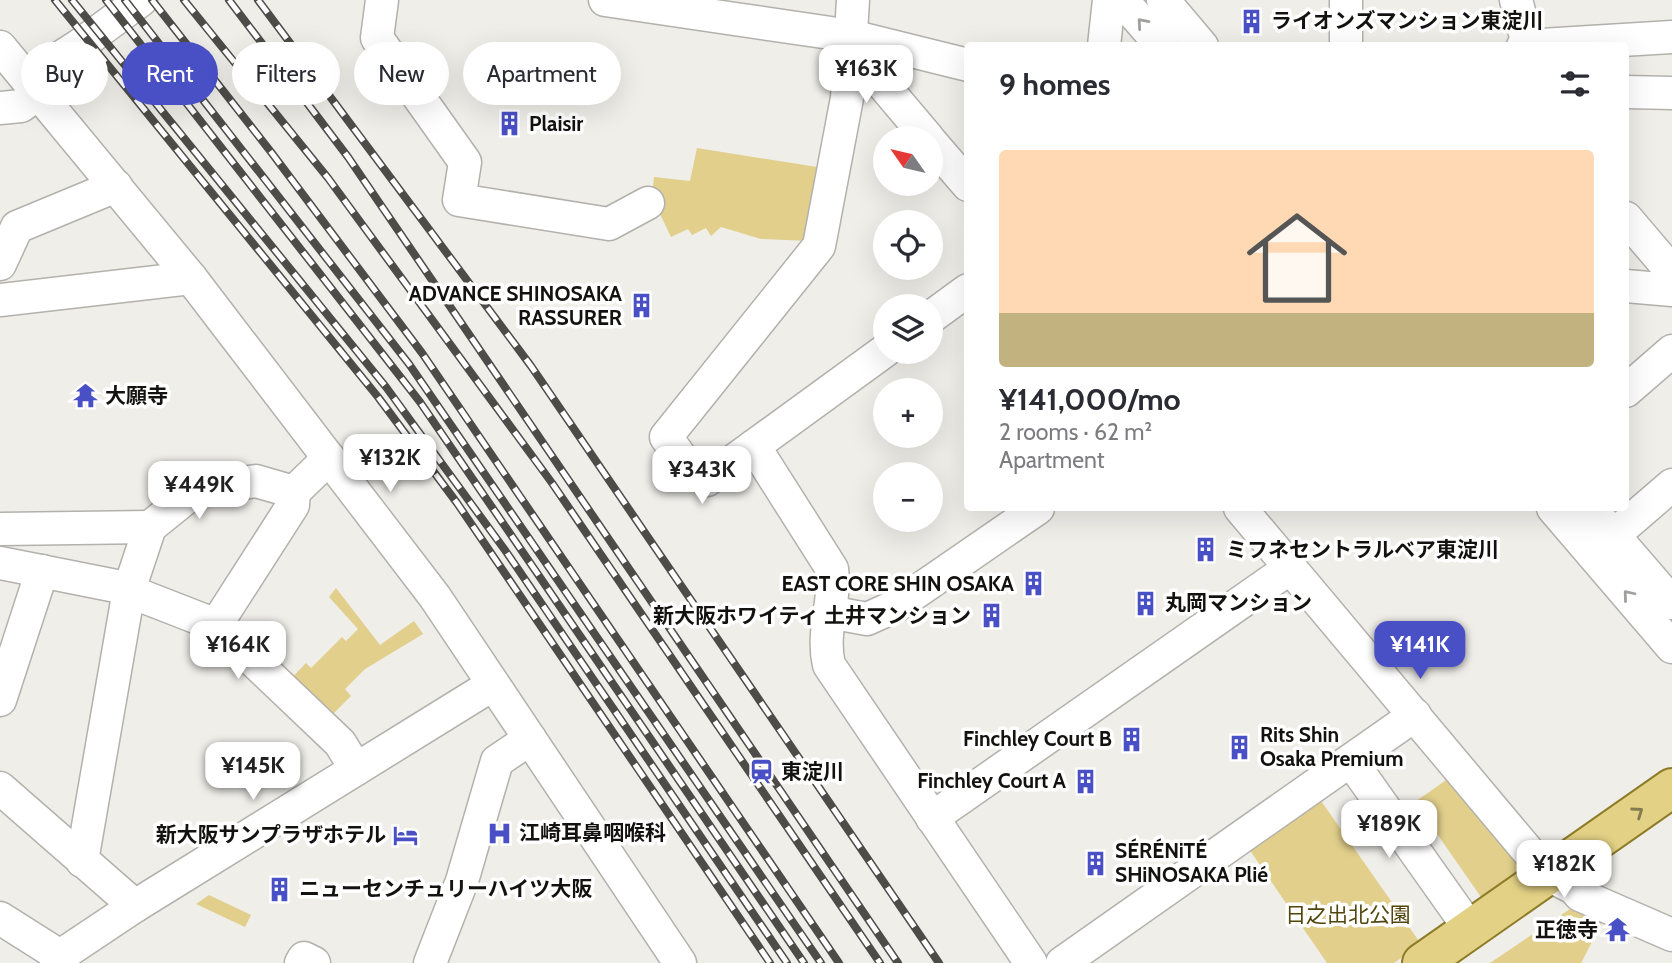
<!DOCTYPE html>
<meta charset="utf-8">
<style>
body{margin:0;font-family:Cabin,"Noto Sans JP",sans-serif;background:#f2f2f3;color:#2b2b33;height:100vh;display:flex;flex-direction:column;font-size:26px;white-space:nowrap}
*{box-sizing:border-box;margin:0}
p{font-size:23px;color:#7c7c81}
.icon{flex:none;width:38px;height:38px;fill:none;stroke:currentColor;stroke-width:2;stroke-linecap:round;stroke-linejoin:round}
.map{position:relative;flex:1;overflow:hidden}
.sheet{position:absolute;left:964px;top:42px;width:665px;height:469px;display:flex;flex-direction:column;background:#fff;border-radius:7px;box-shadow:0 7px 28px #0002}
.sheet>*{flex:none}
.guide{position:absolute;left:21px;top:42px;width:665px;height:63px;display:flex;gap:14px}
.needle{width:46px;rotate:304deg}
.tools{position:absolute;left:873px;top:126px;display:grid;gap:14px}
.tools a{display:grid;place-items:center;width:70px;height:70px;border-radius:50%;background:#fff;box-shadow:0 7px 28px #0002;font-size:35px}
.price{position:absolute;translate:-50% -60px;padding:0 16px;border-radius:14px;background:#fff;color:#222;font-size:23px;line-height:46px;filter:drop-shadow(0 2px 4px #0008)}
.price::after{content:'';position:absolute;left:50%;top:42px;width:21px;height:16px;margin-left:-10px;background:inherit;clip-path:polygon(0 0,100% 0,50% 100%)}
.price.on{background:#494fc4;color:#fff}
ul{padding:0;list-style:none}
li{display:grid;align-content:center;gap:14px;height:371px;padding:0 35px}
li span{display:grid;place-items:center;height:217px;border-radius:7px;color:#555}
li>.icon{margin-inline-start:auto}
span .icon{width:126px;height:126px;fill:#fffc;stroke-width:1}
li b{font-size:30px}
h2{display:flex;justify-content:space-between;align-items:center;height:84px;padding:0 35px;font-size:30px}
.tag{padding:0 24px;border-radius:32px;background:#fff;box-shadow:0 7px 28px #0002;font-size:24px;line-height:63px}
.tag.on{background:#494fc4;color:#fff}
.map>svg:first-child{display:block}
.green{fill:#e1cf8b}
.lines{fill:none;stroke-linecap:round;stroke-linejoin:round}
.minor-casing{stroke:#b3b1ac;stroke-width:35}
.major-casing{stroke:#8e7b27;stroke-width:42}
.minor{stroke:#fff;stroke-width:32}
.major{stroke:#e3d185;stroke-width:38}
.rail-casing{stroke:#4d4c49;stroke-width:8}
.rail{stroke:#fff;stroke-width:5;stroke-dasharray:16;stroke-linecap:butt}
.oneway{stroke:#a1a09f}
.oneway2{stroke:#857b50}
.labels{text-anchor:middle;stroke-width:7;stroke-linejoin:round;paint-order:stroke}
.poi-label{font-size:21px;font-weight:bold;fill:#131210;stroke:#fff;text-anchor:start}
.park-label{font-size:21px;fill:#52450b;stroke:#fff}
</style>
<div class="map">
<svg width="1672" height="963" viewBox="0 0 1672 963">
<rect width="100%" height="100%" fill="#efeee9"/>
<g class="green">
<path d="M697 148 823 168 810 241 761 239 721 227 711 236 706 228 692 235 688 229 671 237 652 197 654 177 690 181Z"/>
<path d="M336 588 380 645 414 621 423 634 365 669 345 689 351 696 327 720 288 682 306 663 311 668 342 637 346 641 358 629 329 597Z"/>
<path d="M1449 778 1520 862 1517 875 1483 900 1415 802Z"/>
<path d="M1319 798 1421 944 1394 963H1327L1247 846Z"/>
<path d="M209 895 251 915 245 927 196 904Z"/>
<path d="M1584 906 1605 917 1581 963H1490L1570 909Z"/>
</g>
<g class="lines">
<defs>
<g id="minor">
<path d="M382 0 377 38 465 162 459 200 609 224 648 203"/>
<path d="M605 0 851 36 968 65"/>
<path d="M1122 0 1162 46"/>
<path d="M1163 0 1202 46"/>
<path d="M1346 0V46"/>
<path d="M1516 0 1528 44"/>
<path d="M851 36 874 74 928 138"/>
<path d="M1104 46 1109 0"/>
<path d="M1523 46 1672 37"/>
<path d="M0 47 191 278 435 597 680 963"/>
<path d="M27 79 80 45 141 0"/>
<path d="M1626 92 1672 93"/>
<path d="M0 108 21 106 38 93"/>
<path d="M931 142 968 185"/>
<path d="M1626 218 1672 272"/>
<path d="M0 264 17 227 116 186"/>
<path d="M1626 286 1672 290"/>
<path d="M0 300 191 278"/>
<path d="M931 317 968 290"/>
<path d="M886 350 754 446 832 569C836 602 821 632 829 665L1031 963"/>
<path d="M1626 391 1672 351"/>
<path d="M754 446 707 480 687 466 666 437 819 246 847 98 853 0"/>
<path d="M1240 508 1548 875 1574 888 1580 895 1672 935"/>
<path d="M1553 508 1672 647"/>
<path d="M1590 508 1672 603"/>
<path d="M1 529 150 527"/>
<path d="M1614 535 1672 485"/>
<path d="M0 563 116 586 216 625 340 743 356 769"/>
<path d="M829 612 867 619 896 606 1038 508"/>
<path d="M216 625 293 505 294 492 329 458"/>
<path d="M0 700 42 571"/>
<path d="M1351 761 1470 929"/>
<path d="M0 788 135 906"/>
<path d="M932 818 1290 568"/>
<path d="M82 861 129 590 150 527 197 489 256 481 294 492"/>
<path d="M0 918 60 956"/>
<path d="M56 963 60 956 135 906 492 685"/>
<path d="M301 963 304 958 314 963"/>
<path d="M430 963 462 881 497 761 530 739"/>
<path d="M1062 963 1415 715"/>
</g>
<path id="major" d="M1422 963 1672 788"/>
</defs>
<use href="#minor" class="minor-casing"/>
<use href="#major" class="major-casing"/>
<use href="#minor" class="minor"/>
<use href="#major" class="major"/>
<defs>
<g id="rail">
<path d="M55 0 378 397 457 503 770 963"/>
<path d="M72 0 386 387 507 553 787 963"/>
<path d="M106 0 420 402 804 963"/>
<path d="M125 0 409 364 821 963"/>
<path d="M152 0 271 152 422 353 839 963"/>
<path d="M184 0 328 178 552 483 880 963"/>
<path d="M229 0 348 157 898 963"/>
<path d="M258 0 531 366 939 963"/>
</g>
</defs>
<use href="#rail" class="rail-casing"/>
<use href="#rail" class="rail"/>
</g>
<defs><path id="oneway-chevron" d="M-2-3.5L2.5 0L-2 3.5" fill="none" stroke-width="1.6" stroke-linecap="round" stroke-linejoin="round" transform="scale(1.75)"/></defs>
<g class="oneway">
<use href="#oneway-chevron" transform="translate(1142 23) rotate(-131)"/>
<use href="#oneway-chevron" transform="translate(1628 595) rotate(-130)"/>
</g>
<use class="oneway2" href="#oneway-chevron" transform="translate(1638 812) rotate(-35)"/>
<defs>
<symbol id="building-bare" viewBox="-9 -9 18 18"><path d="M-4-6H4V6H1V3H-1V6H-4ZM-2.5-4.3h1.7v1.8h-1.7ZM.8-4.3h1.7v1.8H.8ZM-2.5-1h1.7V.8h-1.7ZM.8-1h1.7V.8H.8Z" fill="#494fc4" stroke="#fff" stroke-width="2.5" paint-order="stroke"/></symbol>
<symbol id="temple-bare" viewBox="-9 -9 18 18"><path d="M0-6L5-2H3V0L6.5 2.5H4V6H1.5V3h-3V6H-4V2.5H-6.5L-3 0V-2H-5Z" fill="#494fc4" stroke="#fff" stroke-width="2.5" paint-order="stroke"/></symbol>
<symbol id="station-bare" viewBox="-9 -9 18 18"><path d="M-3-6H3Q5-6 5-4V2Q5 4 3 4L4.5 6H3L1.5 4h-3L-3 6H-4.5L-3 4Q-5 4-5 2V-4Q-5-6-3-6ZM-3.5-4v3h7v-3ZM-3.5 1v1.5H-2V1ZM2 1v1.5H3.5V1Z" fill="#494fc4" stroke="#fff" stroke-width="2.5" paint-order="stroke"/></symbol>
<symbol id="hospital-bare" viewBox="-9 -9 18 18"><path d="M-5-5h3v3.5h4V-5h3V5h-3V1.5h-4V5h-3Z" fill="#494fc4" stroke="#fff" stroke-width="2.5" paint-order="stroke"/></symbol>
<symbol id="hotel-bare" viewBox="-9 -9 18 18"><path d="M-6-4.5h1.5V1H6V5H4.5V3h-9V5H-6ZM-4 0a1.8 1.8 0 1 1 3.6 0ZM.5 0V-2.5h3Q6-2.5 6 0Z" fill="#494fc4" stroke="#fff" stroke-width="2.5" paint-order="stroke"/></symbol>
</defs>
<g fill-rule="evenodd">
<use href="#building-bare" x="1234" y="4" width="35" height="35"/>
<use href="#building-bare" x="492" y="106" width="35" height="35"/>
<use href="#building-bare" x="624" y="288" width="35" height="35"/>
<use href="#temple-bare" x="68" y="378" width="35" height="35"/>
<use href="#building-bare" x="1188" y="532" width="35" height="35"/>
<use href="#building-bare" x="1016" y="566" width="35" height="35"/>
<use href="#building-bare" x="1128" y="586" width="35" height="35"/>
<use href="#building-bare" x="974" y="598" width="35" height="35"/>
<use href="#building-bare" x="1114" y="722" width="35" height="35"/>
<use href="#building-bare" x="1222" y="730" width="35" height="35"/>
<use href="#station-bare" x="744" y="754" width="35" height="35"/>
<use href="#building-bare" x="1068" y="764" width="35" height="35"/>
<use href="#hospital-bare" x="482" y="816" width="35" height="35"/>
<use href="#hotel-bare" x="388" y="818" width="35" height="35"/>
<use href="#building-bare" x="1078" y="846" width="35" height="35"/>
<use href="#building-bare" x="262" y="872" width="35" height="35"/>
<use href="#temple-bare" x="1600" y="912" width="35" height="35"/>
</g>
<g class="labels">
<g class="poi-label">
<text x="1271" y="28">ライオンズマンション東淀川</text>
<text x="529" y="131">Plaisir</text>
<text x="622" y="301" text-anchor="end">ADVANCE SHINOSAKA<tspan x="622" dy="24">RASSURER</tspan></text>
<text x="105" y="403">大願寺</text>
<text x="1226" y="557">ミフネセントラルベア東淀川</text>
<text x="1014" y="591" text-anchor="end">EAST CORE SHIN OSAKA</text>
<text x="1165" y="610">丸岡マンション</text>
<text x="971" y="623" text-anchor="end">新大阪ホワイティ 土井マンション</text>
<text x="1260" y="742">Rits Shin<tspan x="1260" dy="24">Osaka Premium</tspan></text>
<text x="1112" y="746" text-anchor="end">Finchley Court B</text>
<text x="781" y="779">東淀川</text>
<text x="1066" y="788" text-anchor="end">Finchley Court A</text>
<text x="519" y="840">江崎耳鼻咽喉科</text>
<text x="386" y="842" text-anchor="end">新大阪サンプラザホテル</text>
<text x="1115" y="858">SÉRÉNiTÉ<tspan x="1115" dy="24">SHiNOSAKA Plié</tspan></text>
<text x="299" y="896">ニューセンチュリーハイツ大阪</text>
<text x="1598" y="937" text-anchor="end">正徳寺</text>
</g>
<g class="park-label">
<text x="1348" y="922">日之出北公園</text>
</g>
</g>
</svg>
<div class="tools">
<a><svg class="needle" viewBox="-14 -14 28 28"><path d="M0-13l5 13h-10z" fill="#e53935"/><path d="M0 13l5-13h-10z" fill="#7c7c81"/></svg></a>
<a><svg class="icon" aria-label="locate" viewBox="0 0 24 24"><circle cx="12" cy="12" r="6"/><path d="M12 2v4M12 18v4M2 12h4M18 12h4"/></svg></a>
<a><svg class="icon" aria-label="layers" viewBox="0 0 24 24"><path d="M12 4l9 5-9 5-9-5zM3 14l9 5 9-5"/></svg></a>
<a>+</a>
<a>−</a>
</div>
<b class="price" style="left:866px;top:105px">¥163K</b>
<b class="price" style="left:390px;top:494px">¥132K</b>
<b class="price" style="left:702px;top:506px">¥343K</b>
<b class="price" style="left:199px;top:521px">¥449K</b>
<b class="price" style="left:238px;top:681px">¥164K</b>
<b class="price on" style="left:1420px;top:681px">¥141K</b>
<b class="price" style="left:253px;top:802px">¥145K</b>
<b class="price" style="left:1389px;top:860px">¥189K</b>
<b class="price" style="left:1564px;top:900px">¥182K</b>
<div class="guide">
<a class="tag">Buy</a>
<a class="tag on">Rent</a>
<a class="tag">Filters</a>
<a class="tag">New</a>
<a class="tag">Apartment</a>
</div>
<section class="sheet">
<h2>9 homes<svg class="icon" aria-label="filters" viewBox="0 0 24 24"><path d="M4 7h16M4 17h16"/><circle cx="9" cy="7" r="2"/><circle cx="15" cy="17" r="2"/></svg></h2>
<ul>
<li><span style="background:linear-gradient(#ffd9b3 75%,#c2b280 0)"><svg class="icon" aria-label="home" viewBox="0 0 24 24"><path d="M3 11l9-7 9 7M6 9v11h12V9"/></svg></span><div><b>¥141,000/mo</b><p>2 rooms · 62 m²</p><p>Apartment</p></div></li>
</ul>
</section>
</div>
